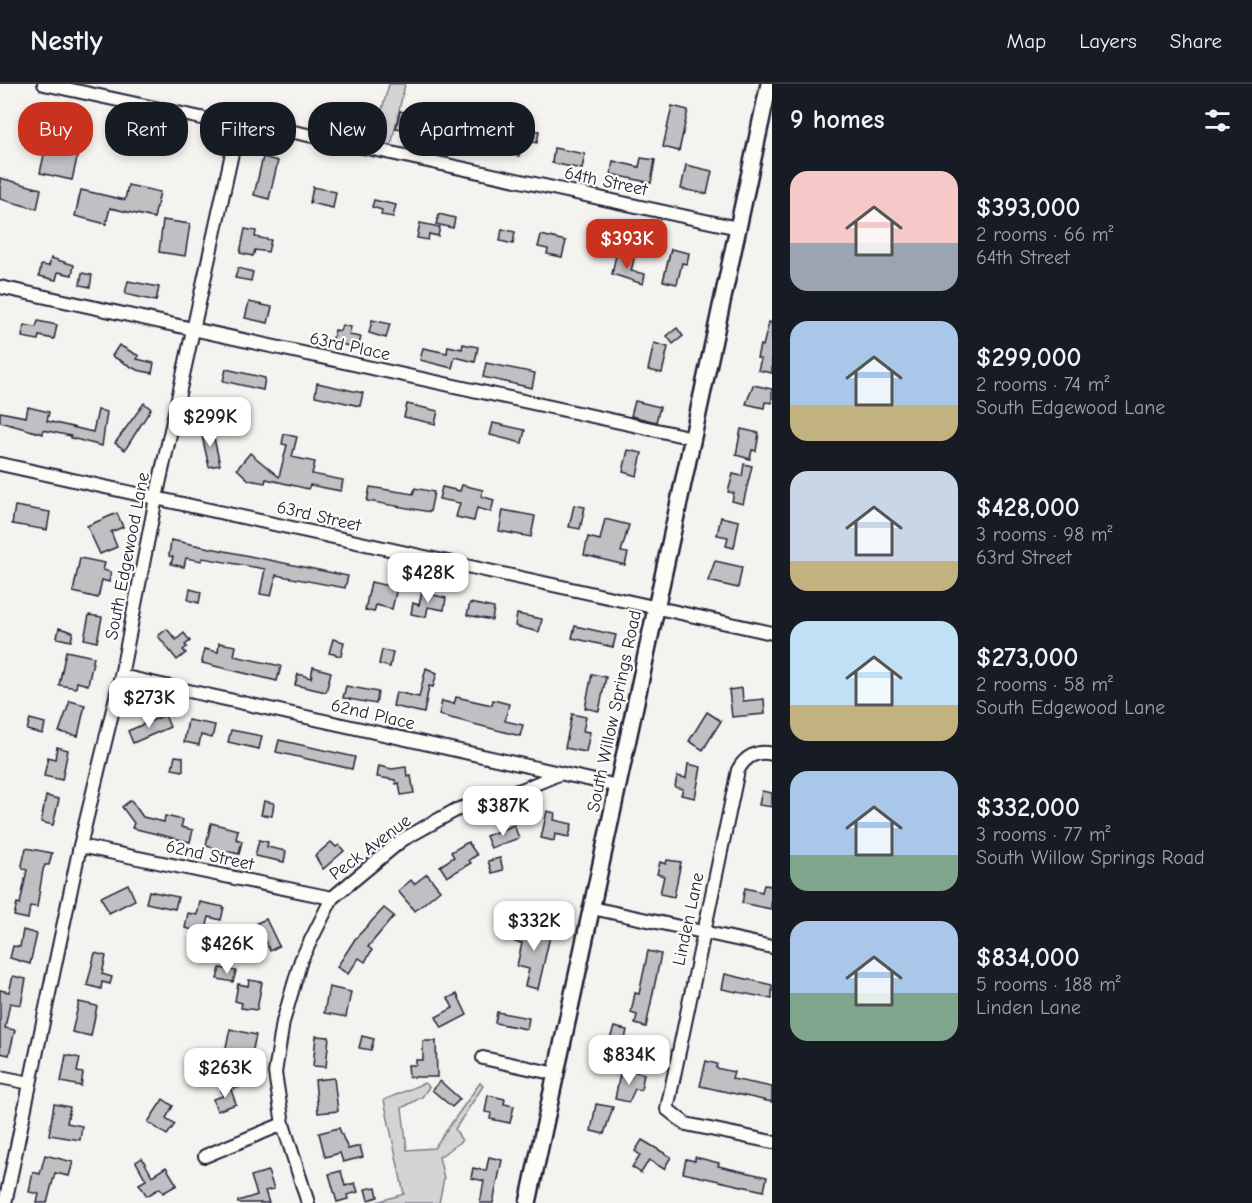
<!DOCTYPE html>
<meta charset="utf-8">
<style>
body{margin:0;font-family:"Comic Neue",sans-serif;background:#242831;color:#f1f3f6;height:100vh;display:flex;flex-direction:column;font-size:22px;white-space:nowrap}
*{box-sizing:border-box;margin:0}
p{font-size:20px;color:#9ea1a6}
.icon{flex:none;width:33px;height:33px;fill:none;stroke:currentColor;stroke-width:2;stroke-linecap:round;stroke-linejoin:round}
.map{position:relative;flex:1;overflow:hidden}
.drawer{display:flex;flex-direction:column;background:#171b24;width:480px}
.drawer>*{flex:none}
.guide{position:absolute;left:18px;top:18px;width:570px;height:54px;display:flex;gap:12px}
.price{position:absolute;translate:-50% -51px;padding:0 14px;border-radius:12px;background:#fff;color:#222;font-size:20px;line-height:39px;filter:drop-shadow(0 2px 3px #0008)}
.price::after{content:'';position:absolute;left:50%;top:36px;width:18px;height:14px;margin-left:-9px;background:inherit;clip-path:polygon(0 0,100% 0,50% 100%)}
.price.current{background:#c8321e;color:#fff}
ul{padding:0;list-style:none}
li{display:flex;align-items:center;gap:18px;height:150px;padding:0 18px}
li span{display:grid;place-items:center;flex:none;width:168px;height:120px;border-radius:18px;color:#555}
li>.icon{margin-inline-start:auto}
span .icon{width:72px;height:72px;fill:#fffc;stroke-width:1}
li b{font-size:26px}
h2{display:flex;justify-content:space-between;align-items:center;height:72px;padding:0 18px;font-size:26px}
.chip{padding:0 21px;border-radius:24px;background:#171b24;box-shadow:0 3px 9px #0003;font-size:21px;line-height:54px}
.chip.current{background:#c8321e;color:#fff}
header{display:flex;align-items:center;gap:36px;box-sizing:border-box;height:84px;padding:0 30px;background:#171b24;border-bottom:2px solid #363941}
header strong{font-size:28px}
nav{display:flex;gap:33px;margin-inline-start:auto;font-size:21px}
main{display:flex;flex:1;min-height:0}
.map>svg:first-child{display:block}
.green{fill:#d5d4d5;stroke:#7c7b88;stroke-width:1.5}
.building{fill:#c0bfc2;stroke:#22223b;stroke-width:1.5}
.lines{fill:none;stroke-linecap:round;stroke-linejoin:round}
.minor-casing{stroke:#22223b;stroke-width:16}
.tertiary-casing{stroke:#22223b;stroke-width:20}
.minor{stroke:#fdfcf7;stroke-width:12}
.tertiary{stroke:#fdfcf7;stroke-width:15}
.labels{text-anchor:middle;stroke-width:4.5;stroke-linejoin:round;paint-order:stroke}
.street-label{font-size:18px;fill:#22223b;stroke:#fdfcf7}
</style>
<header>
<strong>Nestly</strong>
<nav><a>Map</a><a>Layers</a><a>Share</a></nav>
</header>
<main>
<div class="map">
<svg width="772" height="1119" viewBox="0 0 772 1119">
<rect width="100%" height="100%" fill="#f4f3ef"/>
<filter id="ink" filterUnits="userSpaceOnUse"><feTurbulence type="fractalNoise" baseFrequency=".0167" numOctaves="2"/><feDisplacementMap in="SourceGraphic" scale="12" xChannelSelector="R" yChannelSelector="G"/><feConvolveMatrix kernelMatrix="1 2 1 2 8 2 1 2 1" color-interpolation-filters="sRGB"/></filter>
<g filter="url(#ink)">
<g class="green">
<path d="M389 0H405L391 62 373 59Z"/>
<path d="M424 999 429 1003 422 1013 402 1024 407 1066 434 1064 480 999 483 1002 455 1045 462 1057 439 1073 444 1094 439 1119H373L404 1110 384 1016Z"/>
</g>
<g class="building">
<path d="M672 22 688 26 679 67 663 63Z"/>
<path d="M400 27 432 34 429 48 396 44Z"/>
<path d="M448 41 484 49 481 62 445 54Z"/>
<path d="M528 45 539 47 537 59 526 57Z"/>
<path d="M502 49 523 54 519 72 498 67Z"/>
<path d="M46 62 78 70 72 96 40 89Z"/>
<path d="M554 64 585 70 582 85 552 79Z"/>
<path d="M263 73 278 77 269 115 254 111Z"/>
<path d="M641 74 655 76 651 99 611 90 613 77 639 83Z"/>
<path d="M686 81 712 87 707 110 681 105Z"/>
<path d="M0 94 41 105 37 125 0 115Z"/>
<path d="M128 101 160 108 154 134 110 124 106 140 75 132 81 106 125 116Z"/>
<path d="M313 103 336 108 333 124 310 119Z"/>
<path d="M374 116 396 121 393 133 381 131 382 126 372 123Z"/>
<path d="M439 130 455 134 453 144 436 140Z"/>
<path d="M163 136 190 140 185 172 159 168Z"/>
<path d="M420 139 440 143 438 152 429 150 428 156 417 154Z"/>
<path d="M245 145 256 147 255 153 271 156 268 168 255 166 253 172 240 169Z"/>
<path d="M502 145 515 148 513 160 500 157Z"/>
<path d="M541 151 566 157 562 173 547 170 548 165 538 163Z"/>
<path d="M671 165 689 169 687 180 682 179 677 200 663 197Z"/>
<path d="M616 171 634 175 631 187 645 190 643 200 612 190Z"/>
<path d="M51 174 74 181 72 191 58 188 56 196 39 192 41 181 49 182Z"/>
<path d="M238 184 253 188 251 197 235 194Z"/>
<path d="M82 189 92 191 90 203 80 201Z"/>
<path d="M128 197 159 203 156 217 125 210Z"/>
<path d="M249 218 272 223 268 239 245 234Z"/>
<path d="M372 236 390 240 386 254 369 249Z"/>
<path d="M38 237 57 241 54 255 39 252 38 256 22 253 24 241 36 243Z"/>
<path d="M769 238 772 239V289L758 286 761 275 757 274 760 261 763 262Z"/>
<path d="M342 241 351 243 349 251 361 253 358 264 332 258 335 246 340 247Z"/>
<path d="M677 244 683 252 673 260 667 252Z"/>
<path d="M654 259 668 263 662 289 648 286Z"/>
<path d="M463 260 478 263 475 278 455 273 452 284 420 276 423 264 447 269 448 262 462 265Z"/>
<path d="M119 261 139 272 137 275 154 279 152 289 137 286 112 272Z"/>
<path d="M486 279 535 289 532 304 483 293Z"/>
<path d="M226 285 265 294 263 306 223 297Z"/>
<path d="M317 299 363 309 360 322 315 312Z"/>
<path d="M753 301 772 305V319L765 318 764 324 746 320Z"/>
<path d="M635 317 660 323 656 338 631 332Z"/>
<path d="M144 319 151 325 125 366 115 359Z"/>
<path d="M407 320 438 327 435 340 404 333Z"/>
<path d="M28 323 49 328 47 337 93 348 98 326 107 328 102 362 71 354V352L43 346V350L0 338V328L26 333Z"/>
<path d="M493 339 525 346 522 359 490 351Z"/>
<path d="M212 345 220 381 209 383 201 347Z"/>
<path d="M741 345 759 349 756 367 752 366 750 375 736 371Z"/>
<path d="M284 350 297 353 292 373 315 378 312 390 343 396 341 407 310 401 308 405 266 395 265 399 249 396 237 385 250 369 279 393 287 361 282 360Z"/>
<path d="M628 366 642 369 637 392 623 388Z"/>
<path d="M744 380 752 382 743 420 732 417 734 409 728 408 733 390 742 392Z"/>
<path d="M462 401 483 406 481 412 494 416 491 428 477 424 474 437 456 433 460 419 439 415 442 403 460 407Z"/>
<path d="M370 403 413 410 415 404 434 408 430 428 367 417Z"/>
<path d="M574 421 585 423 580 445 569 443Z"/>
<path d="M15 422 50 428 47 446 12 440Z"/>
<path d="M503 426 535 432 531 453 499 447Z"/>
<path d="M117 429 123 443 111 448 117 463 100 470 87 442Z"/>
<path d="M721 433 739 437 734 464 726 462 728 453 717 451Z"/>
<path d="M605 435 629 441 621 468 628 469 625 481 584 471 588 453 600 456Z"/>
<path d="M171 456 348 492 345 504 276 491 271 512 260 510 265 485 203 474 202 477 186 474 184 483 171 480 173 473 169 472Z"/>
<path d="M80 474 105 479 103 486 111 488 109 498 102 496 98 514 73 508Z"/>
<path d="M715 477 742 483 738 504 708 497Z"/>
<path d="M371 498 397 504 392 525 376 521 374 528 365 526Z"/>
<path d="M190 505 201 508 199 519 188 516Z"/>
<path d="M422 508 446 514 444 526 428 523 426 533 411 530 413 519 419 521Z"/>
<path d="M470 519 494 524 492 536 467 531Z"/>
<path d="M517 530 542 535 539 548 515 542Z"/>
<path d="M89 531 102 533 97 558 84 555Z"/>
<path d="M575 542 616 551 613 563 572 554Z"/>
<path d="M59 544 73 548 71 557 57 554Z"/>
<path d="M167 545 176 556 184 549 190 557 185 561 187 563 183 566 186 569 177 576 158 552Z"/>
<path d="M333 555 344 558 341 572 329 569Z"/>
<path d="M219 559 236 562 234 572 281 582 277 597 202 579 204 565 218 568Z"/>
<path d="M382 566 393 568 390 583 379 580Z"/>
<path d="M66 567 94 573 88 601 77 598 76 604 59 601Z"/>
<path d="M313 583 331 588 326 608 295 601 298 590 311 594Z"/>
<path d="M426 584 437 589 433 603 429 602 424 629 393 622 396 608 419 613Z"/>
<path d="M592 590 606 593 599 627 585 624Z"/>
<path d="M346 602 378 608 376 620 343 614Z"/>
<path d="M742 604 743 617 764 615 765 630 732 633 729 606Z"/>
<path d="M456 613 492 621 493 616 509 620 505 637 523 641 520 652 439 631 442 617 454 620Z"/>
<path d="M70 617 85 621 78 652 59 648Z"/>
<path d="M707 628 721 637 703 666 689 657Z"/>
<path d="M572 630 586 633 583 647 590 648 586 668 565 664Z"/>
<path d="M165 631 170 643 133 659 128 647Z"/>
<path d="M30 635 45 639 43 650 27 646Z"/>
<path d="M188 636 215 641 212 654 201 651 199 661 184 658Z"/>
<path d="M231 646 262 652 259 665 228 658Z"/>
<path d="M279 656 355 673 352 685 276 668Z"/>
<path d="M57 663 68 666 62 696 44 692 48 673 55 675Z"/>
<path d="M175 672 183 673V687L172 685Z"/>
<path d="M688 680 701 683 695 714 681 711 683 705 675 703 677 692 686 694Z"/>
<path d="M379 682 392 685 406 683 407 693 411 692 414 709 401 711 399 699 396 700 395 696 377 693Z"/>
<path d="M762 707 772 709V723L759 721Z"/>
<path d="M46 712 59 715 53 741 41 738Z"/>
<path d="M131 716 143 733 164 738 165 732 183 736 181 743 193 746 190 758 132 744 134 739 122 723Z"/>
<path d="M264 717 274 719 272 732 261 731Z"/>
<path d="M547 727 555 729 554 736 572 740 569 753 555 750 554 757 541 754Z"/>
<path d="M211 739 238 746 236 755 242 757 239 770 206 762Z"/>
<path d="M514 741 519 754 491 764 486 752Z"/>
<path d="M259 756 268 758 267 763 286 767 284 778 255 772Z"/>
<path d="M331 758 336 763 339 761 344 767 323 785 315 772Z"/>
<path d="M468 758 477 771 469 776 471 779 447 793 440 782 454 773 451 768Z"/>
<path d="M26 764 52 769 49 781H45L43 786 37 823 30 822 28 835 14 832 17 819 20 820 27 786 23 785 22 781Z"/>
<path d="M500 774 503 786 492 789 488 777Z"/>
<path d="M667 776 681 778 674 813 660 810 664 792 657 790 660 778 666 780Z"/>
<path d="M427 790 440 806 415 827 398 807 411 796 414 800Z"/>
<path d="M128 800 135 816 109 829 101 813Z"/>
<path d="M764 801 772 802 771 825 742 819 745 804 762 808Z"/>
<path d="M149 807 178 813 175 825 146 819Z"/>
<path d="M200 818 224 823 221 836 209 833 205 849 185 844 188 829 197 831Z"/>
<path d="M384 824 394 832 368 863 372 866 365 878 359 874 348 890 337 883 355 855Z"/>
<path d="M266 835 279 862 270 867 257 839Z"/>
<path d="M542 837 553 839 538 905 525 902 529 885 517 882 522 859 515 858 518 844 539 848Z"/>
<path d="M23 846 37 850 30 880 10 874 13 862 20 863Z"/>
<path d="M648 867 661 870 646 943 635 940 637 931 631 929 635 909 639 910Z"/>
<path d="M95 869 106 872 102 890 112 893 110 900 102 898 101 905 87 901Z"/>
<path d="M220 884 236 887 233 898 217 895Z"/>
<path d="M725 890 772 901V915L722 905Z"/>
<path d="M13 892 26 895 21 921 10 919 5 944 15 946 9 971 0 969V906L9 908Z"/>
<path d="M249 896 262 898 257 926 241 924 242 919 235 917 238 900 248 902Z"/>
<path d="M329 903 351 908 346 933 324 929Z"/>
<path d="M457 910 467 931 442 944 436 933 453 924 448 914Z"/>
<path d="M79 918 97 922 91 952 72 948Z"/>
<path d="M497 928 529 934 527 945 495 939Z"/>
<path d="M614 943 627 946 622 970 606 967Z"/>
<path d="M230 945 256 951 249 983 223 977Z"/>
<path d="M316 952 329 953 326 983 313 982Z"/>
<path d="M362 952 374 955 371 966 359 964Z"/>
<path d="M642 955 659 959 656 969 640 966Z"/>
<path d="M423 957H436L437 993H409L408 981H416V976H423Z"/>
<path d="M66 971 80 974 77 988 83 989 81 1002 61 998Z"/>
<path d="M706 977 717 980 716 984 734 988 732 995 772 1003V1018L700 1002Z"/>
<path d="M633 987 644 990 641 1006 635 1005 629 1018 615 1015 620 990 631 993Z"/>
<path d="M241 990 245 1001 234 1005 230 994Z"/>
<path d="M334 994 338 1027 318 1029 315 996Z"/>
<path d="M440 997 460 1015 452 1023 432 1006Z"/>
<path d="M229 1000 236 1020 217 1027 213 1015 223 1012 220 1003Z"/>
<path d="M488 1011 505 1015 504 1020 514 1022 510 1039 490 1035 491 1029 485 1028Z"/>
<path d="M163 1015 173 1022 166 1034 175 1040 167 1051 148 1038Z"/>
<path d="M54 1020 70 1023 67 1039 82 1042 80 1056 49 1051Z"/>
<path d="M596 1020 613 1023 604 1050 591 1047Z"/>
<path d="M339 1044 348 1065 360 1062 363 1073 343 1078 340 1069 325 1073 319 1049Z"/>
<path d="M642 1056 671 1073 664 1085 649 1076 641 1089 632 1083 640 1071 635 1067Z"/>
<path d="M45 1071 73 1078 69 1092 55 1089 47 1119H37L39 1110 29 1108 33 1088 40 1090Z"/>
<path d="M489 1073 502 1076 493 1119H480L484 1097 471 1094 473 1084 486 1087Z"/>
<path d="M695 1073 719 1079 718 1082 767 1093 764 1107 683 1089 686 1075 695 1077Z"/>
<path d="M142 1074 152 1092 166 1083 177 1101 163 1109 160 1104 147 1112 139 1100 146 1096 136 1078Z"/>
<path d="M268 1087 274 1105 265 1107 269 1119H238V1117L257 1111 251 1092Z"/>
<path d="M341 1087 345 1102 355 1099 358 1108 347 1111 348 1115 337 1118 329 1090Z"/>
<path d="M376 1103 378 1113 368 1116 365 1105Z"/>
</g>
<g class="lines">
<defs>
<g id="minor">
<path d="M44 0 238 42 294 48 738 144"/>
<path d="M0 203 693 354"/>
<path d="M0 380 772 549"/>
<path d="M121 592 618 702"/>
<path d="M772 670C757 666 745 673 738 686L667 1025 686 1040 772 1058"/>
<path d="M80 762 332 814"/>
<path d="M592 824 772 863"/>
<path d="M483 974 556 990"/>
<path d="M0 993 30 999"/>
<path d="M205 1072 283 1040"/>
<path d="M5 1119 80 762 121 592 156 414 238 42"/>
<path d="M308 1119 283 1040 275 989 283 938 301 876 332 814 402 756 456 726 521 706 559 690"/>
</g>
<path id="tertiary" d="M528 1119 769 0"/>
</defs>
<use href="#minor" class="minor-casing"/>
<use href="#tertiary" class="tertiary-casing"/>
<use href="#minor" class="minor"/>
<use href="#tertiary" class="tertiary"/>
</g>
</g>
<g class="labels">
<g class="street-label">
<text transform="translate(606 97) rotate(12)" y="6">64th Street</text>
<text transform="translate(350 262) rotate(12)" y="6">63rd Place</text>
<text transform="translate(319 432) rotate(13)" y="6">63rd Street</text>
<text transform="translate(127 472) rotate(-79)" y="6">South Edgewood Lane</text>
<text transform="translate(614 627) rotate(-78)" y="6">South Willow Springs Road</text>
<text transform="translate(373 630) rotate(13)" y="6">62nd Place</text>
<text transform="translate(370 763) rotate(-37)" y="6">Peck Avenue</text>
<text transform="translate(210 771) rotate(12)" y="6">62nd Street</text>
<text transform="translate(688 835) rotate(-78)" y="6">Linden Lane</text>
</g>
</g>
</svg>
<b class="price current" style="left:627px;top:186px">$393K</b>
<b class="price" style="left:210px;top:364px">$299K</b>
<b class="price" style="left:428px;top:520px">$428K</b>
<b class="price" style="left:149px;top:645px">$273K</b>
<b class="price" style="left:503px;top:753px">$387K</b>
<b class="price" style="left:534px;top:868px">$332K</b>
<b class="price" style="left:227px;top:891px">$426K</b>
<b class="price" style="left:629px;top:1002px">$834K</b>
<b class="price" style="left:225px;top:1015px">$263K</b>
<div class="guide">
<a class="chip current">Buy</a>
<a class="chip">Rent</a>
<a class="chip">Filters</a>
<a class="chip">New</a>
<a class="chip">Apartment</a>
</div>
</div>
<section class="drawer">
<h2>9 homes<svg class="icon" aria-label="filters" viewBox="0 0 24 24"><path d="M4 7h16M4 17h16"/><circle cx="9" cy="7" r="2"/><circle cx="15" cy="17" r="2"/></svg></h2>
<ul>
<li><span style="background:linear-gradient(#f6c9c9 60%,#9aa5b1 0)"><svg class="icon" aria-label="home" viewBox="0 0 24 24"><path d="M3 11l9-7 9 7M6 9v11h12V9"/></svg></span><div><b>$393,000</b><p>2 rooms · 66 m²</p><p>64th Street</p></div></li>
<li><span style="background:linear-gradient(#a9c7e8 70%,#c2b280 0)"><svg class="icon" aria-label="home" viewBox="0 0 24 24"><path d="M3 11l9-7 9 7M6 9v11h12V9"/></svg></span><div><b>$299,000</b><p>2 rooms · 74 m²</p><p>South Edgewood Lane</p></div></li>
<li><span style="background:linear-gradient(#c9d6e8 75%,#c2b280 0)"><svg class="icon" aria-label="home" viewBox="0 0 24 24"><path d="M3 11l9-7 9 7M6 9v11h12V9"/></svg></span><div><b>$428,000</b><p>3 rooms · 98 m²</p><p>63rd Street</p></div></li>
<li><span style="background:linear-gradient(#bfe0f5 70%,#c2b280 0)"><svg class="icon" aria-label="home" viewBox="0 0 24 24"><path d="M3 11l9-7 9 7M6 9v11h12V9"/></svg></span><div><b>$273,000</b><p>2 rooms · 58 m²</p><p>South Edgewood Lane</p></div></li>
<li><span style="background:linear-gradient(#a9c7e8 70%,#7fa58c 0)"><svg class="icon" aria-label="home" viewBox="0 0 24 24"><path d="M3 11l9-7 9 7M6 9v11h12V9"/></svg></span><div><b>$332,000</b><p>3 rooms · 77 m²</p><p>South Willow Springs Road</p></div></li>
<li><span style="background:linear-gradient(#a9c7e8 60%,#7fa58c 0)"><svg class="icon" aria-label="home" viewBox="0 0 24 24"><path d="M3 11l9-7 9 7M6 9v11h12V9"/></svg></span><div><b>$834,000</b><p>5 rooms · 188 m²</p><p>Linden Lane</p></div></li>
</ul>
</section>
</main>
